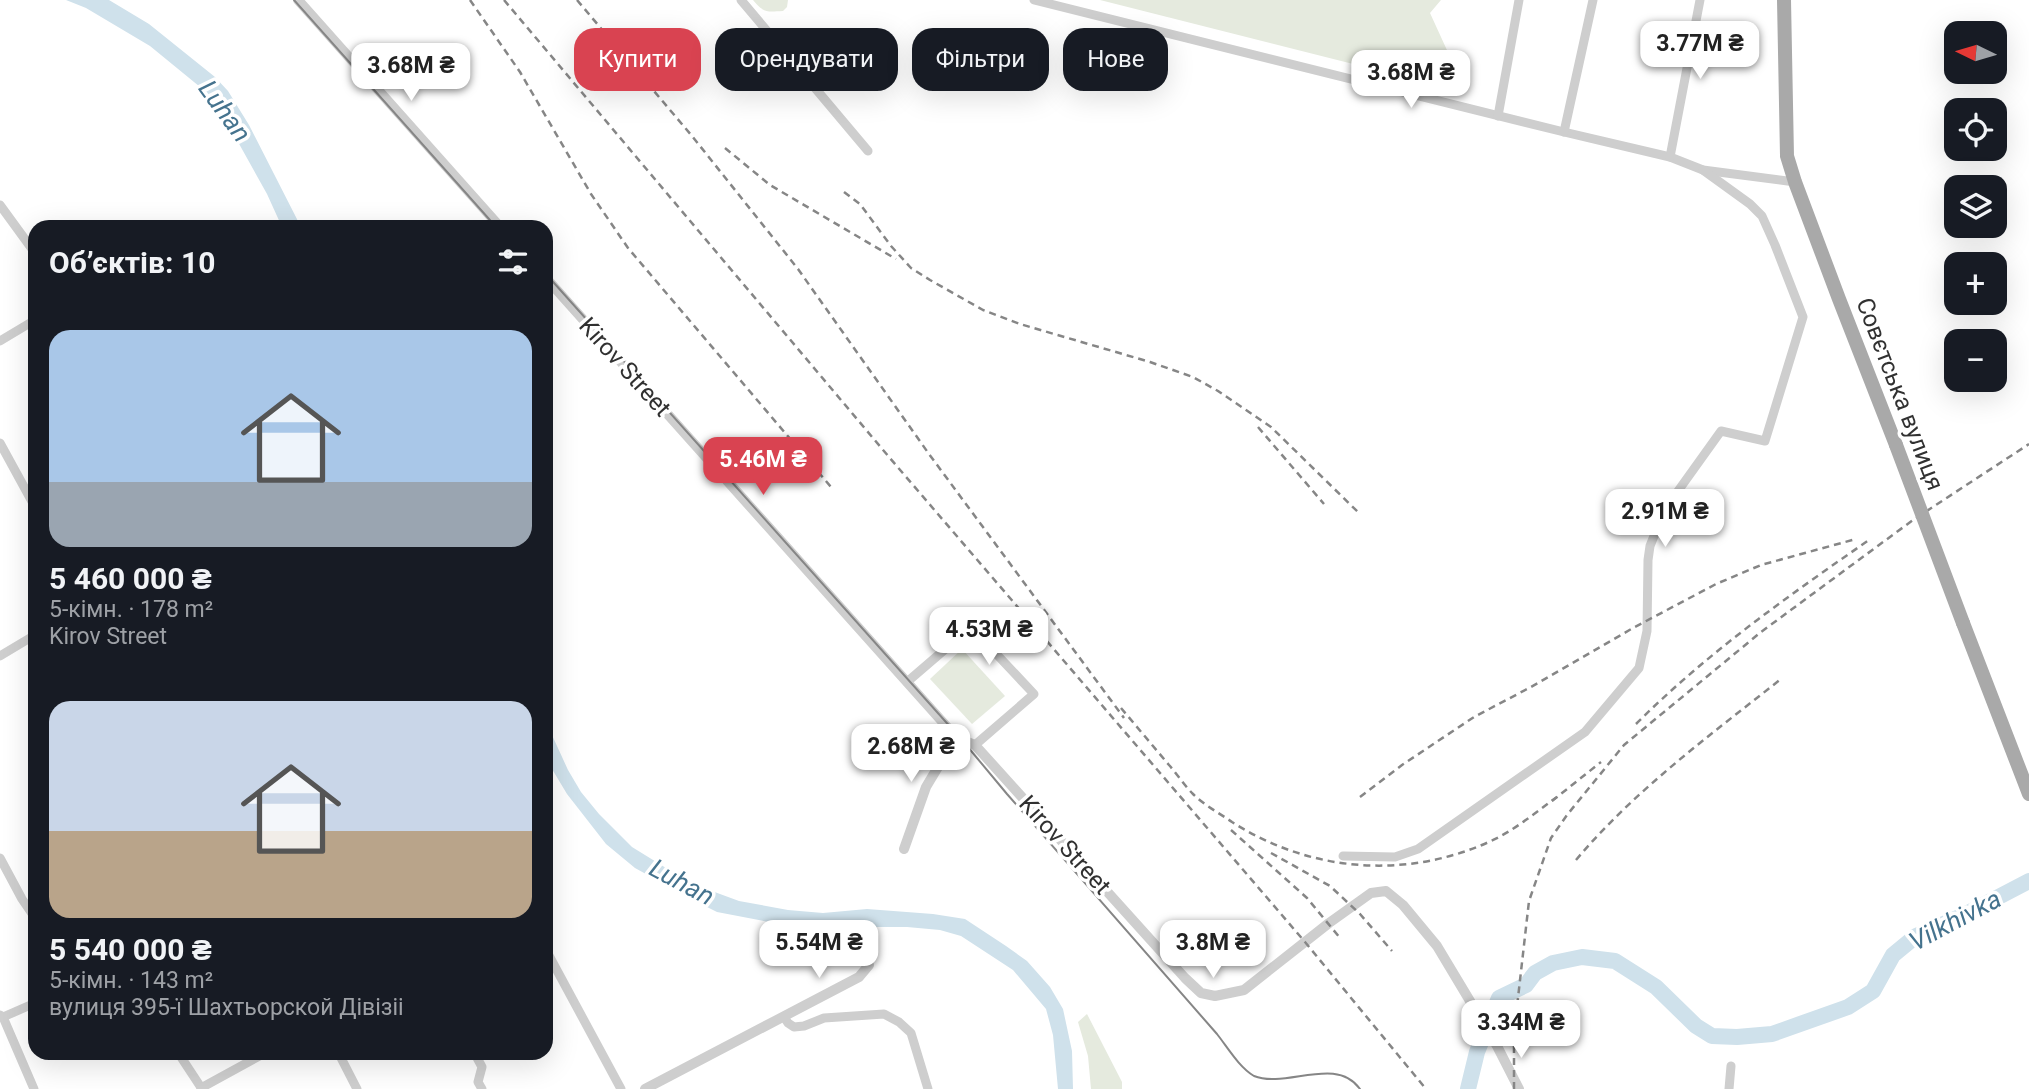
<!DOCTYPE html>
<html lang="uk">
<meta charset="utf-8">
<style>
body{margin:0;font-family:Roboto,sans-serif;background:#20242c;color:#f1f3f6;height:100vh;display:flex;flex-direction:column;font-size:26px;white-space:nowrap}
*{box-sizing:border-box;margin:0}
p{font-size:23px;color:#9ea1a6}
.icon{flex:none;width:38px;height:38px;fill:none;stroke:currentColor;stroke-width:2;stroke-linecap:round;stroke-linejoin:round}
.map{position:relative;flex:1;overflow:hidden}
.details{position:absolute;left:28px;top:220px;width:525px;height:840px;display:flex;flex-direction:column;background:#171b24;border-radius:21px;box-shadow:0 7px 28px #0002}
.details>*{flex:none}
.top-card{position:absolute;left:574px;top:28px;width:665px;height:63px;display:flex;gap:14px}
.needle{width:46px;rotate:275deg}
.controls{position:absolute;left:1944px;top:21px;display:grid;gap:14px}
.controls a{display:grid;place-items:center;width:63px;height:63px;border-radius:14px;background:#171b24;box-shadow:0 7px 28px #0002;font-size:35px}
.price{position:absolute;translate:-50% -60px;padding:0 16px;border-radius:14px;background:#fff;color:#222;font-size:23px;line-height:46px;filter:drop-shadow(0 2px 4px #0008)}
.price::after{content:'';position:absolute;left:50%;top:42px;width:21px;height:16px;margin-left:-10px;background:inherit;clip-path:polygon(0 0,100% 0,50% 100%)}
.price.on{background:#d94351;color:#fff}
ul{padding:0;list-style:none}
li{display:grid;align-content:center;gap:14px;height:371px;padding:0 21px}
li span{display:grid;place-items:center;height:217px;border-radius:21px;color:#555}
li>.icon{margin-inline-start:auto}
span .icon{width:126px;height:126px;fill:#fffc;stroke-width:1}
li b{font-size:30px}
h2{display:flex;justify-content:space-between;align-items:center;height:84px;padding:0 21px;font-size:30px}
.pill{padding:0 24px;border-radius:21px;background:#171b24;box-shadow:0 7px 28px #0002;font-size:24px;line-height:63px}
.pill.on{background:#d94351;color:#fff}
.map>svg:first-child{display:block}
.green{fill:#e5eade}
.water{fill:#cfe1eb}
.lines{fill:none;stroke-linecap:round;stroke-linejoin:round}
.river{stroke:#cfe1eb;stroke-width:16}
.minor{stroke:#cecece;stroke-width:9}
.tertiary{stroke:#cecece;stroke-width:10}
.primary{stroke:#a9a9a9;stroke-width:14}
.tram{stroke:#868686;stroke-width:2}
.rail{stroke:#868686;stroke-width:2.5;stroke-dasharray:7 5;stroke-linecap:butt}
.primary-bridge{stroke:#a9a9a9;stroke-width:14}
.labels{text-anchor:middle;stroke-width:7;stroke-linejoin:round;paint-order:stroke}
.street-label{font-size:24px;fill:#313131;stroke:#fff}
.water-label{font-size:26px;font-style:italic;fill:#45738e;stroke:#fff}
</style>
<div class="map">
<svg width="2029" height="1089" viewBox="0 0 2029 1089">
<rect width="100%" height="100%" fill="#fff"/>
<g class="green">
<path d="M753 0H788L787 7 783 11C766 12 764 13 753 0Z"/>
<path d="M1100 0H1441L1430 13 1462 83 1452 89Z"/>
<path d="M962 649 1005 696 972 724 930 679Z"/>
<path d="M1087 1014 1122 1082V1089H1091L1088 1056 1078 1022Z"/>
</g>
<g class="water">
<path d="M66 0H109L149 24 215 77 228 91 249 125 301 227H282L267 194 223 115 205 91 150 46 86 8Z"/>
<path d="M546 722 568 770 581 792 599 814 632 847 679 876 701 887 739 901 788 910 823 913 867 909 933 914 965 919 1006 946 1027 961 1050 987 1063 1009 1072 1051 1073 1089H1058L1053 1035 1046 1009 1013 970 961 936 940 930 907 927H816L769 922 717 912 691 899 635 868 606 844 567 794 546 759Z"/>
</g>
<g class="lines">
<path class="river" d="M1468 1089 1477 1052 1499 998 1526 985 1535 973 1553 963 1582 957 1615 961 1656 987 1696 1026 1712 1036 1737 1037 1772 1034 1848 1007 1873 991 1893 955 1916 936 1964 915 2029 881"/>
<g class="minor">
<path d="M741 0 868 151"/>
<path d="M1034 0 1564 132 1670 157 1703 170 1795 182"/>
<path d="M1498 116 1519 0"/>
<path d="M1564 132 1593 0"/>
<path d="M1670 157 1700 0"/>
<path d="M0 205 35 253"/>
<path d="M0 341 35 320"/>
<path d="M0 443 35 507"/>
<path d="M0 656 35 635"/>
<path d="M907 682 971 627 1034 694 975 745"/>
<path d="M1343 856 1395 857 1418 849 1585 732 1639 668 1647 631 1648 560 1650 546 1658 526 1678 491 1721 431 1765 441 1803 317 1775 245 1762 216 1750 204 1703 170"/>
<path d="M0 858 22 899 35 918"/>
<path d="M546 950 621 1089"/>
<path d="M0 1015 3 1017 35 1003"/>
<path d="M3 1017 34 1089"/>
<path d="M784 1017 788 1023 794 1027 804 1026 824 1018 884 1014 899 1022 911 1033 928 1089"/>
<path d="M179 1054 202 1089"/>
<path d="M339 1054 357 1089"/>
<path d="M475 1054 482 1067 478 1082 482 1089"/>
<path d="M201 1088 263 1054"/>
<path d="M1729 1089 1731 1066"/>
</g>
<g class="tertiary">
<path d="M298 0 501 228"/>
<path d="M546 278 956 737 975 745 1185 978 1201 993 1215 996 1244 990 1329 923 1371 893 1386 891 1403 905 1437 946 1497 1046 1519 1089"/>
<path d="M904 849 926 787 956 737"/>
<path d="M645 1089 859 977 869 965"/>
</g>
<g class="primary">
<path d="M1784 0 1787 156 1795 182 1839 299 1896 445"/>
<path d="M1963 623 2029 794"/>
</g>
<g class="tram">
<path d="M294 0 497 228"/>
<path d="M546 274 962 740 1007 794 1217 1034C1228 1048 1239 1067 1254 1076 1286 1089 1336 1055 1360 1089"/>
</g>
<g class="rail">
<path d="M470 0 520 72 591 194 628 248 831 487"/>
<path d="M504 0 889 457 1305 942 1426 1089"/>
<path d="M577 0 692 136 798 269 929 454 1124 718"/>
<path d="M725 148 770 185 896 259"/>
<path d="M844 192 860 204 891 246 911 268 930 280 983 310 1020 324 1150 362 1193 377 1218 391 1271 427 1360 514"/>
<path d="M1258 427 1324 504"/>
<path d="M1121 708C1137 727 1153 746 1169 765 1177 774 1184 785 1193 794 1204 805 1219 813 1232 822 1310 872 1406 880 1491 841 1515 830 1536 812 1557 797"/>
<path d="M1636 724C1706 654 1788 596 1869 540"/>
<path d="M1360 797 1402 765 1474 717 1531 687 1633 628 1716 584 1761 565 1856 539"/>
<path d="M1552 801 1601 762"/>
<path d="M1231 830 1307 898 1340 938"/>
<path d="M1271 853 1330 886 1360 914 1392 951"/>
<path d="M1576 860C1635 790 1709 736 1781 679"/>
<path d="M1514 1089V1033L1529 901 1551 838 1567 815 1624 745 1761 632 1913 520 2029 444"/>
</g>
<path class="primary-bridge" d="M1896 445 1963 623"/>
</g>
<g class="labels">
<g class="street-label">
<text transform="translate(625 367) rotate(48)" y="8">Kirov Street</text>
<text transform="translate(1900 394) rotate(69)" y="8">Совєтська вулиця</text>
<text transform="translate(1065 845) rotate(48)" y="8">Kirov Street</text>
</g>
<g class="water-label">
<text transform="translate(225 111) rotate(54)" y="9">Luhan</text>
<text transform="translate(682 882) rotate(28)" y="9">Luhan</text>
<text transform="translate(1955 920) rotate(-28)" y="9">Vilkhivka</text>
</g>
</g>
</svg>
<div class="controls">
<a><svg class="needle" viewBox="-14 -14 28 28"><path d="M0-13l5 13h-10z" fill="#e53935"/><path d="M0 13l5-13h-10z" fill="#9ea1a6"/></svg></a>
<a><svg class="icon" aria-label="locate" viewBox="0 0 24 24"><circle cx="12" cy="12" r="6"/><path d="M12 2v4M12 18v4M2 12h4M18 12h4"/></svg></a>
<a><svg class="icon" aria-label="layers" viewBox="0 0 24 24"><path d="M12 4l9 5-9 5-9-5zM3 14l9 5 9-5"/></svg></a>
<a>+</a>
<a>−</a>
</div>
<b class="price" style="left:1700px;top:81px">3.77M ₴</b>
<b class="price" style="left:411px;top:103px">3.68M ₴</b>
<b class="price" style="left:1411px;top:110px">3.68M ₴</b>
<b class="price on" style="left:763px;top:497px">5.46M ₴</b>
<b class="price" style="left:1665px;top:549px">2.91M ₴</b>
<b class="price" style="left:989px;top:667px">4.53M ₴</b>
<b class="price" style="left:911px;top:784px">2.68M ₴</b>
<b class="price" style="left:819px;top:980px">5.54M ₴</b>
<b class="price" style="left:1213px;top:980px">3.8M ₴</b>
<b class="price" style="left:1521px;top:1060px">3.34M ₴</b>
<div class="top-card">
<a class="pill on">Купити</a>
<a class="pill">Орендувати</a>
<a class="pill">Фільтри</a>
<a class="pill">Нове</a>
</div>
<section class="details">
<h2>Об’єктів: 10<svg class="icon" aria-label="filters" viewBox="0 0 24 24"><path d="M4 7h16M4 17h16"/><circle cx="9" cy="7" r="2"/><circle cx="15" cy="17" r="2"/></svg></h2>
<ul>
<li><span style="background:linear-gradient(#a9c7e8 70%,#9aa5b1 0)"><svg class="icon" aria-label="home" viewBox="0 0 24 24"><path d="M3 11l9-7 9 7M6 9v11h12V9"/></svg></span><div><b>5 460 000 ₴</b><p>5-кімн. · 178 m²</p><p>Kirov Street</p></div></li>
<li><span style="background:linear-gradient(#c9d6e8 60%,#b9a48a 0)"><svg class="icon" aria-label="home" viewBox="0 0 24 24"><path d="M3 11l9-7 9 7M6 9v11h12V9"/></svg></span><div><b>5 540 000 ₴</b><p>5-кімн. · 143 m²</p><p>вулиця 395-ї Шахтьорской Дівізіі</p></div></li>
</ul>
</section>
</div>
